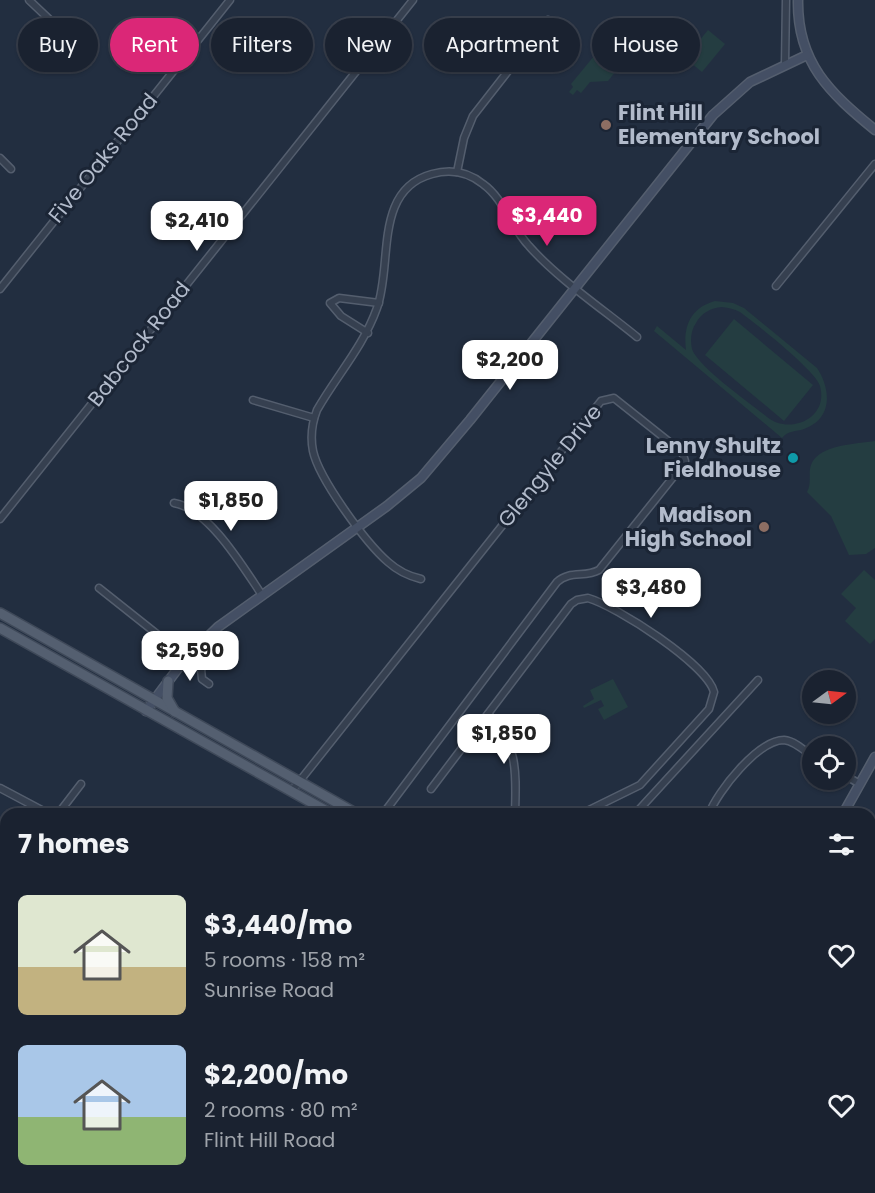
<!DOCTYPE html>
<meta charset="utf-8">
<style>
body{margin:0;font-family:Poppins,sans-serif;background:#272f3c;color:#f1f3f6;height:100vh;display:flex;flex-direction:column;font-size:22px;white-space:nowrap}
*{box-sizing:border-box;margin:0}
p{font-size:20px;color:#9fa4ab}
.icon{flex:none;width:33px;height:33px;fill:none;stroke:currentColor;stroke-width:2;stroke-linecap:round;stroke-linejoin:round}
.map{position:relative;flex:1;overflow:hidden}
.details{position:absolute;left:0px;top:808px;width:876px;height:386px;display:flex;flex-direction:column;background:#1a2230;border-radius:18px 18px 0 0;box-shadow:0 2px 4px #0004,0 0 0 2px #383f4c}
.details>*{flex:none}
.guide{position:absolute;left:18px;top:18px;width:840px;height:54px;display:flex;gap:12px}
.needle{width:39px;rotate:75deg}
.tools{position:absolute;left:802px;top:670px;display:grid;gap:12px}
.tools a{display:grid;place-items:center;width:54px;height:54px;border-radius:50%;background:#1a2230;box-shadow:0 2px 4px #0004,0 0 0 2px #383f4c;font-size:30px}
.price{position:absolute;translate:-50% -51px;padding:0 14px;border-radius:12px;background:#fff;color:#222;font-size:20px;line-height:39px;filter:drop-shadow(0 2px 3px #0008)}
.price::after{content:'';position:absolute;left:50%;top:36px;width:18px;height:14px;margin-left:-9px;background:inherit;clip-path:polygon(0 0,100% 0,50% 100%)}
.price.active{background:#db2777;color:#fff}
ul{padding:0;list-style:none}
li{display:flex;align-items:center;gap:18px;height:150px;padding:0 18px}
li span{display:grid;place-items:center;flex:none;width:168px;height:120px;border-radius:9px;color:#555}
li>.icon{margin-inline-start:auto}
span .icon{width:72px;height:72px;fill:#fffc;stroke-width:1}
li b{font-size:26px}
h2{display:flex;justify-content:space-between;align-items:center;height:72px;padding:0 18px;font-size:26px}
.pill{padding:0 21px;border-radius:27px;background:#1a2230;box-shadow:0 2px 4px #0004,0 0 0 2px #383f4c;font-size:21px;line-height:54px}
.pill.active{background:#db2777;color:#fff}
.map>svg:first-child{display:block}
.green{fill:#243d41;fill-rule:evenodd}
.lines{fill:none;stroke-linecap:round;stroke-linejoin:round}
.stream{stroke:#324667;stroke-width:1.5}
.street-casing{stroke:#545e6e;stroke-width:9}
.secondary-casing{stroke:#545e6e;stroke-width:11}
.primary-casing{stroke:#3f4959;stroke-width:12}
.street{stroke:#364050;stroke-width:6}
.secondary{stroke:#444f64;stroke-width:8}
.primary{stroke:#545f70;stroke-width:9}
.education-dot{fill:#8d6e63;stroke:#1b2535;stroke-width:2}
.culture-dot{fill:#0f9aa8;stroke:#1b2535;stroke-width:2}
.labels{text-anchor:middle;stroke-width:6;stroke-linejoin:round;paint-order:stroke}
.poi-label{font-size:21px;font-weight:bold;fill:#b2bbcb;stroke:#1b2535;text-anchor:end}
.street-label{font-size:21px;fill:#b2bbcb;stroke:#1b2535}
</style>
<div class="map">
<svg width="875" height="1193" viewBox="0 0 875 1193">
<rect width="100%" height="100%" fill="#222e40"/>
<g class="green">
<path d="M708 30 725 44 702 72 685 58Z"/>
<path d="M599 50 619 67 608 81 590 82 581 93 577 90 573 95 569 92 573 87 571 84Z"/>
<path d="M715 301 733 303 744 308 817 368C831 389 833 419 804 429 796 432 788 430 782 438L654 331 657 326 686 350C683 327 690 308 715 301ZM722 307C729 308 734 309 740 312 755 323 816 371 820 386 829 419 789 435 767 417 750 403 698 367 692 349 690 340 691 330 696 323 701 313 711 308 722 307Z"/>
<path d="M734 319 813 385 784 421 705 355Z"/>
<path d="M875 441V548L866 554 849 555 831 516 807 492C812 484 808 473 811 465 819 444 857 444 875 441Z"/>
<path d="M864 570 875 580V639L870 644 845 621 856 608 841 594Z"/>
<path d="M613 679 628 707 604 720 598 709 604 706 601 700 584 708 583 706 594 699 590 690Z"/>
<path d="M0 1045 6 1051V1188H165L171 1193H0Z"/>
</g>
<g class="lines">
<path class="stream" d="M300 1193 306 1188"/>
<defs>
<g id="street">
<path d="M29 0 86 54"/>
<path d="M785 65 786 0"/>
<path d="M0 158 11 169"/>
<path d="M457 172 464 138 473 116 548 20"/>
<path d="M776 286 875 164"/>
<path d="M0 289 230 0"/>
<path d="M368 333 341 316 330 303 339 298 379 303"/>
<path d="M253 400 314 418"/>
<path d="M174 503C209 509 243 567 262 595"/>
<path d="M0 519 413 0"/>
<path d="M421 579C408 576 398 571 388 562 366 543 319 479 313 451 310 436 312 423 317 410 337 375 363 347 377 308 393 264 373 190 432 174 450 169 468 172 483 184 504 199 511 227 529 246 557 278 604 310 637 337"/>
<path d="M99 588 201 669 202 679 209 684"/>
<path d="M201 669 222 642"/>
<path d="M488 714C519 744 516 775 515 814"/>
<path d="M846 776 860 784"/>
<path d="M0 788 49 814"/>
<path d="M431 789 571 604 577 600 588 598C616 606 707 664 714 692L709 709 640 785 581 814"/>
<path d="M291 792 601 401 614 398 682 452 685 461 682 466 599 570C585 578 570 570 557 582L383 814"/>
<path d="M58 814 81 784"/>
<path d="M635 814 758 680"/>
<path d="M709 814C717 792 758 740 784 740 795 741 805 751 813 757"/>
<path d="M0 923 6 916"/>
<path d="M870 938 875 940"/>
<path d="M870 1131 875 1123"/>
<path d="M642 1188 654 1193"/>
<path d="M817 1188 825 1193"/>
<path d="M358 1193 363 1188"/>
<path d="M831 1193 835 1188"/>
</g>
<g id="secondary">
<path d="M798 0C797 63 830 93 875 130"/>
<path d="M146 711 185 659 218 627 387 506 421 478 470 420 713 115 750 82 807 55"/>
<path d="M843 814 875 757"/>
<path d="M0 1034 6 1039"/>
<path d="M182 1188 188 1193"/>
</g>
<g id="primary">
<path d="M0 613 357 814"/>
<path d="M0 628 332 814"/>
<path d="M168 681 167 698 175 712"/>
<path d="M870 1114 875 1116"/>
<path d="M518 1193 522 1188"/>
<path d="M533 1193 538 1188"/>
</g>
</defs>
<use href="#street" class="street-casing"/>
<use href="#secondary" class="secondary-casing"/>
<use href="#primary" class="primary-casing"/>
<use href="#street" class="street"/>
<use href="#secondary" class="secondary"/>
<use href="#primary" class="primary"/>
</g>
<g class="education-dot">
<circle cx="606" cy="125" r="6"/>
<circle cx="764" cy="527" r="6"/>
</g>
<circle class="culture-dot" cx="793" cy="458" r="6"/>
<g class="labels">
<g class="poi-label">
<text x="618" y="120" text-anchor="start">Flint Hill<tspan x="618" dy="24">Elementary School</tspan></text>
<text x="781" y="453">Lenny Shultz<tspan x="781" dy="24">Fieldhouse</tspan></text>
<text x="752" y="522">Madison<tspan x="752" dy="24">High School</tspan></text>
</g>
<g class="street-label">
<text transform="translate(103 158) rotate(-51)" y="7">Five Oaks Road</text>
<text transform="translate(139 344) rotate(-52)" y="7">Babcock Road</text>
<text transform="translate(550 466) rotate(-51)" y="7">Glengyle Drive</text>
</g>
</g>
</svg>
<div class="tools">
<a><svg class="needle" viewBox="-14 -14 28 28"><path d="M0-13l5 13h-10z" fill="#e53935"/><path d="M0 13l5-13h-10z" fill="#9fa4ab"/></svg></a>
<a><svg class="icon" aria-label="locate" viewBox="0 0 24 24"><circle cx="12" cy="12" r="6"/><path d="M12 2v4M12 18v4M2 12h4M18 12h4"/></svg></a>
</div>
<b class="price active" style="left:547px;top:247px">$3,440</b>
<b class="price" style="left:197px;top:252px">$2,410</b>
<b class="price" style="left:510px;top:391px">$2,200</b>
<b class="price" style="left:231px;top:532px">$1,850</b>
<b class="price" style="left:651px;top:619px">$3,480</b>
<b class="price" style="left:190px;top:682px">$2,590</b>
<b class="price" style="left:504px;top:765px">$1,850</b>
<div class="guide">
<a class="pill">Buy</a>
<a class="pill active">Rent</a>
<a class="pill">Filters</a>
<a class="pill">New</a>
<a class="pill">Apartment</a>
<a class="pill">House</a>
</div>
<section class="details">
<h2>7 homes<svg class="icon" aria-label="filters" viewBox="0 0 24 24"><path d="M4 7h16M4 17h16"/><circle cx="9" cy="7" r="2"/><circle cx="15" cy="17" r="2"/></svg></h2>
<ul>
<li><span style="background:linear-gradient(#dfe7d0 60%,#c2b280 0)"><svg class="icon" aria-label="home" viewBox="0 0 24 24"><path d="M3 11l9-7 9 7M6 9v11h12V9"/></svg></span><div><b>$3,440/mo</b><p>5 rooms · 158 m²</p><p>Sunrise Road</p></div><svg class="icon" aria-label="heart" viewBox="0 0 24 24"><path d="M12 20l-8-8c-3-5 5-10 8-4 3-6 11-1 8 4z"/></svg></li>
<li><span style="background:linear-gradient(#a9c7e8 60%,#8fb573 0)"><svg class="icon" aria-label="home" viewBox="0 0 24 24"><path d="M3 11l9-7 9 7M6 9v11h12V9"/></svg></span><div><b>$2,200/mo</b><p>2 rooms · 80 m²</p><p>Flint Hill Road</p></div><svg class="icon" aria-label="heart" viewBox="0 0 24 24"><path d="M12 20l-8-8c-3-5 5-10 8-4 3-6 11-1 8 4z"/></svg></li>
</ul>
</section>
</div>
